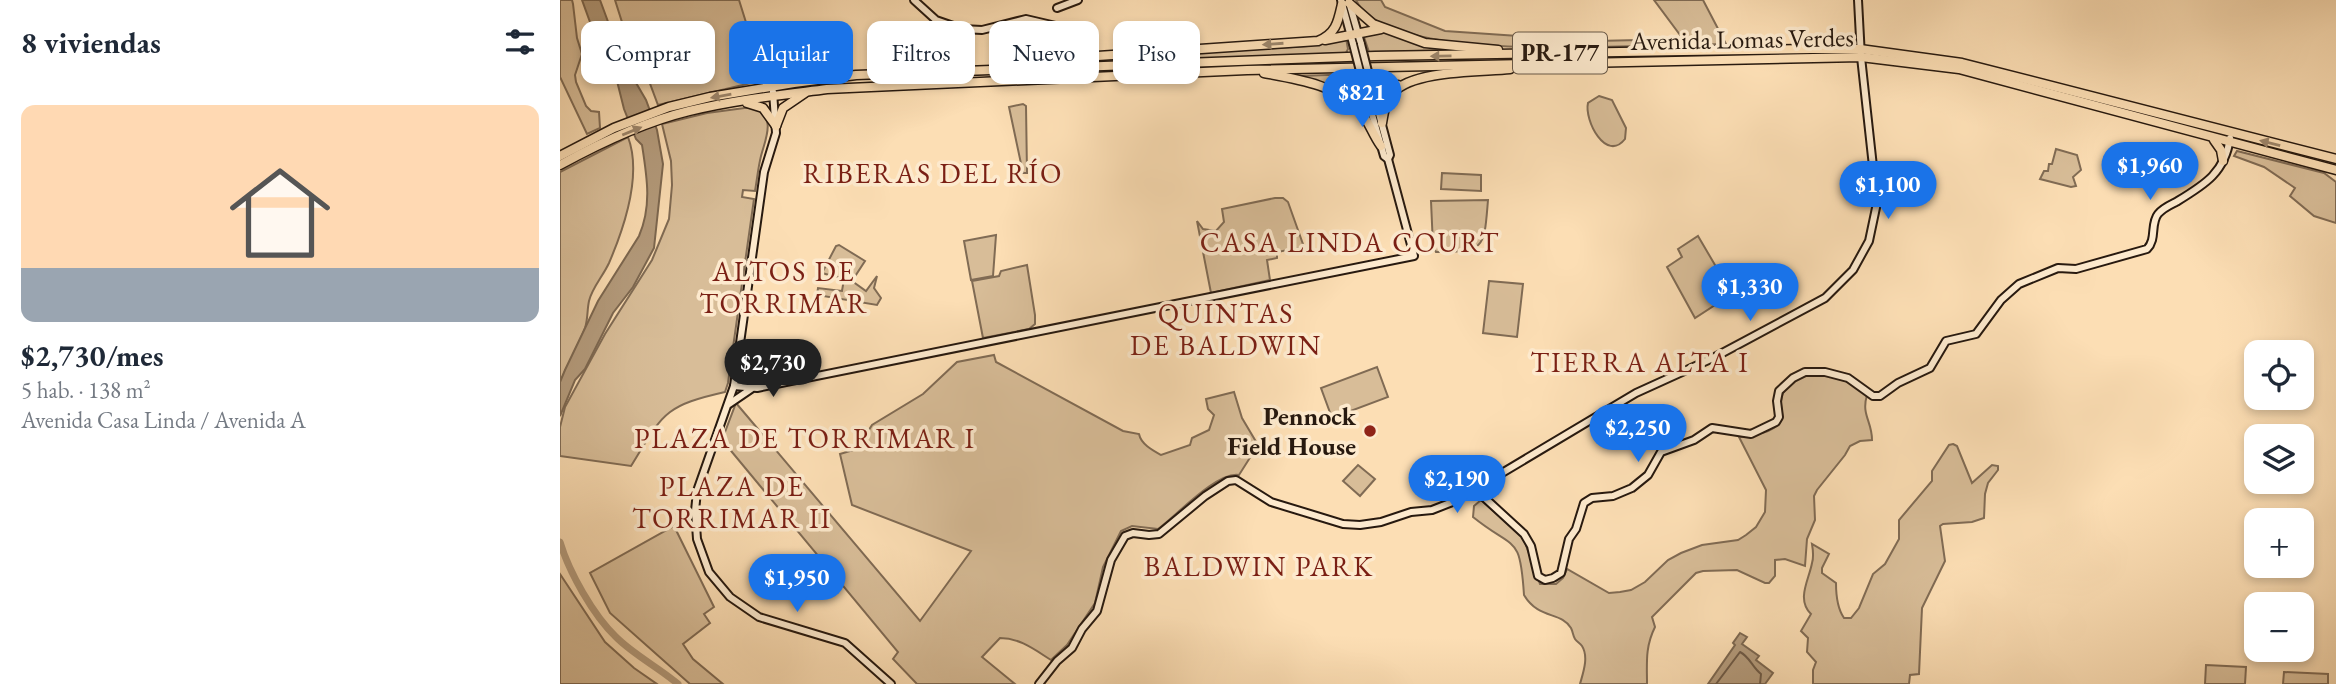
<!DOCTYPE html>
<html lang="es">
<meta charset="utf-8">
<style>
body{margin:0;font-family:"EB Garamond",serif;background:#f6f6f7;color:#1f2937;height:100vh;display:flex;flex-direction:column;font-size:26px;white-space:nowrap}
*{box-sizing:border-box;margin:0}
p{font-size:23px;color:#747a83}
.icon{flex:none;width:38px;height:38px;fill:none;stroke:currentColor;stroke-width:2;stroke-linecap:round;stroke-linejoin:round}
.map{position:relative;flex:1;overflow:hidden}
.details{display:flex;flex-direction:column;background:#fff;width:560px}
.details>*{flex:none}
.banner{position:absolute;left:21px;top:21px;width:665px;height:63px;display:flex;gap:14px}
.tools{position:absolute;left:1684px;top:340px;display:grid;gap:14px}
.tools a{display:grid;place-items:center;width:70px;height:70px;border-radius:14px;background:#fff;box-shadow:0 4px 10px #0003;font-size:35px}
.price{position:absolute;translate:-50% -60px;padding:0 16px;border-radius:24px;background:#1a73e8;color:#fff;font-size:23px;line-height:46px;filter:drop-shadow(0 2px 4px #0008)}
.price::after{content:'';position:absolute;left:50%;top:42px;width:21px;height:16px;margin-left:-10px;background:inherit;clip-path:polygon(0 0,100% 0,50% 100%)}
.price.active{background:#222;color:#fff}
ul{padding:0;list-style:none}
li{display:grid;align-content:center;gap:14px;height:371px;padding:0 21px}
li+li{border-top:2px solid #e0e1e3}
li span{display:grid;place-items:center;height:217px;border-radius:14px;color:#555}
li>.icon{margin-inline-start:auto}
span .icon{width:126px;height:126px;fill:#fffc;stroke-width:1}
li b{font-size:30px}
h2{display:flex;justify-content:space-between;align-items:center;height:84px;padding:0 21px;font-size:30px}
.chip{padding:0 24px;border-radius:14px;background:#fff;box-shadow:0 4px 10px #0003;font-size:24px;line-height:63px}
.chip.active{background:#1a73e8;color:#fff}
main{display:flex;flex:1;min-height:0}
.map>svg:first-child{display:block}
.green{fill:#d8bd98;stroke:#806b54;stroke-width:2}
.water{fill:#b49b7c;stroke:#7c6750;stroke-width:2}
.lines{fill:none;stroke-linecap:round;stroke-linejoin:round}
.shore{stroke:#6e5a46;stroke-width:2}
.river{stroke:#b49b7c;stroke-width:7}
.secondary-casing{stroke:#27190f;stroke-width:10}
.highway-casing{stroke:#27190f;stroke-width:11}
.secondary{stroke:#fdeace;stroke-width:6}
.highway{stroke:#fcdeb4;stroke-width:8}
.secondary-bridge-casing{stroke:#27190f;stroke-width:10;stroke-linecap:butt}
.secondary-bridge{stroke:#fdeace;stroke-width:6}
.oneway{fill:#9c856a}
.poi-dot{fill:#8f2418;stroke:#fdeace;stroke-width:2.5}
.labels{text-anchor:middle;stroke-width:7;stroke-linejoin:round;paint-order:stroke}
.shield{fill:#fdeace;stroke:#675848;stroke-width:2}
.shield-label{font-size:24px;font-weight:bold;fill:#27190f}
.street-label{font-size:26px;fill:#27190f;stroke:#fdeace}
.poi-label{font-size:26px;font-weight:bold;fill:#27190f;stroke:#fdeace;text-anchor:end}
.neighbourhood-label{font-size:28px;letter-spacing:2px;fill:#7a1f14;stroke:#fdeace}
</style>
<main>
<section class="details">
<h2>8 viviendas<svg class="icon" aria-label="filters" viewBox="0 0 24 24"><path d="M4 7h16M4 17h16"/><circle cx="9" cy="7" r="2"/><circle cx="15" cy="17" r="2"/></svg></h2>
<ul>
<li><span style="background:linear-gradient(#ffd9b3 75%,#9aa5b1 0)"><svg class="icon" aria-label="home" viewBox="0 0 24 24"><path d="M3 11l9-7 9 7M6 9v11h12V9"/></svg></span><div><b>$2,730/mes</b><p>5 hab. · 138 m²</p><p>Avenida Casa Linda / Avenida A</p></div></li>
</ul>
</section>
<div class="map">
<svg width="1776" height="684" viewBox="0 0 1776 684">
<rect width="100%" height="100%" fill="#fcdeb4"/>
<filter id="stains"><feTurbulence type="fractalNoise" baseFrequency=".00286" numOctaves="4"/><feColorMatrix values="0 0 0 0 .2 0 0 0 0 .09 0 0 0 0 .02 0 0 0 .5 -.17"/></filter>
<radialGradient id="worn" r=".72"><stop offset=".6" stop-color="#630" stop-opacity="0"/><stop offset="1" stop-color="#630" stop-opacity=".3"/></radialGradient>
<g class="green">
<path d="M0 0H12L13 4 17 38 22 54 15 75 16 82 26 106 31 111 39 112 40 128 27 134 0 77Z"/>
<path d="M55 0H179L204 80 98 105 86 73 68 41Z"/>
<path d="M796 0H821L825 7 885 31 1035 41 1123 39 1094 0H1143L1166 44 1037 47 1035 44H1030L1027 47C976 48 820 51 796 0Z"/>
<path d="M818 31 903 50 809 52 803 34Z"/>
<path d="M786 38 788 49 786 53 504 64 524 60 748 46Z"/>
<path d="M796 74 801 93 779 91 739 76Z"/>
<path d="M1039 96 1052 100 1066 128 1065 139C1046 163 1024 120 1028 103Z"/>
<path d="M463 104 466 106 467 173H463L449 107Z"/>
<path d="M192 107C217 117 206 137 201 156 198 168 197 180 195 191L183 190 182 197 194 199 168 383 165 392C103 406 103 414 71 466L0 456V427L5 407 45 334 92 260 109 219 112 185 111 161 102 124 147 113Z"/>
<path d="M68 137C82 174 64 228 49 263 43 276 32 288 29 301 27 310 28 319 25 328 18 346 8 364 0 382V172Z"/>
<path d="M1496 149 1517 155 1521 170 1513 177 1516 186 1511 187 1480 179 1484 171H1488L1489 164H1492Z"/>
<path d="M1677 151 1764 173 1776 182V223L1754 216 1730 196 1735 188 1704 167 1674 156Z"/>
<path d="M882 173 921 175V191L881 189Z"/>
<path d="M715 198H723L728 202 744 247 717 252V258L707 260 710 280 651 293 637 221 643 229 656 231 664 222 662 209Z"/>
<path d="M928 200C924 248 926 252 876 252L873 246 871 201Z"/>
<path d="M436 235 433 276 411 280 404 241Z"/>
<path d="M1138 236 1172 294 1135 318 1107 267 1122 257 1118 249Z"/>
<path d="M279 245 305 261 292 281 306 291 317 276 314 288 321 298 317 305 257 295 258 288 282 291 284 279 262 273 276 246Z"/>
<path d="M467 265 475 315V324L469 329 423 338 412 281 439 276 441 271Z"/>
<path d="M929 281 963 284 957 337 923 333Z"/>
<path d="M434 355 436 362 563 431 579 434C581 444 592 450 601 455L630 445 632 438 649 430 654 415 648 409 646 399 674 392 682 418 698 445 679 475C657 471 615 517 598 529L572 526 561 531 543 567 535 603 507 645 491 660C475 650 460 638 440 638L422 657 455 684H357L333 659 338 652 162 440 176 403 360 621 411 551 292 505 280 454 297 449 312 425 363 394 397 362Z"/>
<path d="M817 367 828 397 772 418 761 388Z"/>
<path d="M1254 373C1274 377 1292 380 1307 395 1301 415 1312 421 1312 440L1300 441 1290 446 1285 455 1257 490 1254 496 1255 520 1247 539 1245 566 1225 559 1215 560V576L1209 583H1205L1177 570 1143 571 1136 573 1092 617 1095 627C1085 647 1087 663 1087 684H1020C1023 673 1029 657 1022 646 1020 643 1017 642 1015 639 1013 636 1013 632 1011 628 1001 611 979 620 964 595 960 533 955 551 913 517L914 506 921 500 963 537 980 584H996L1003 578 1007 569 1049 593 1060 592 1071 590 1085 582 1108 560 1121 553 1142 545 1178 540 1186 535 1196 527 1205 512 1206 490 1179 437C1192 435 1212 434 1221 421 1224 416 1221 411 1221 405 1220 386 1237 376 1254 373Z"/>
<path d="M1393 444 1397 446 1412 483 1432 465 1438 466V470L1428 483 1425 494 1424 518 1412 522 1383 524 1380 526 1385 561 1362 608 1359 674 1350 675 1349 684H1253V670L1256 662 1247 652 1248 638 1241 631 1251 614C1236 599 1249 580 1252 563 1254 557 1253 550 1252 544L1269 554 1262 568V573L1276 583C1276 596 1277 608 1284 618H1291L1299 608 1313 574 1325 564 1339 539V520L1372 481V471L1389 445Z"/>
<path d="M798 465 815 479 800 496 783 481Z"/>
<path d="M114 526 154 607 144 614 150 623 123 644 133 659 163 684H130L50 613 30 573Z"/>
<path d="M0 574 45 642 74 668 97 684H0Z"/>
<path d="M1646 665 1686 667 1685 684H1645Z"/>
<path d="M1724 672 1768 674V684H1723Z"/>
</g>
<g class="water">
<path d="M22 0H40L61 57 86 100 97 130 103 164 94 248 73 287 53 313 25 369 15 380 0 416V382L5 370 38 301 79 236C92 206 87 177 82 145L76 139 64 109 57 81 38 44Z"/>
<path d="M1180 633 1187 637 1182 644 1199 656 1196 660 1213 673 1205 684H1148L1175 645 1173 643Z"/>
</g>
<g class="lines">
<path class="shore" d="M1156 684 1180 652C1190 657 1192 667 1201 674L1200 684"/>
<path class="river" d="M0 542C9 572 33 615 56 637 74 655 98 667 118 684"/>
<defs>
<g id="secondary">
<path d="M354 0 376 20 402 29 422 30 466 19 496 26 500 30 506 60"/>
<path d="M781 0 793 44"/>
<path d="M789 2 801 44"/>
<path d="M497 8 518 0"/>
<path d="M813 91 830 155 828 159"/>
<path d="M213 92 216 133 204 172 174 386 137 491 135 511 137 539 149 572 170 597 199 617 285 643 331 684"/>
<path d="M174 386 197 388 854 256 828 159 824 156 803 83"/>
<path d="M169 404 191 389 178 368"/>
<path d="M915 489 964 534 971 546 978 576 985 580 993 578 1001 573 1009 539 1016 529 1024 503 1032 498 1053 496 1072 488 1088 475 1101 452 1134 440 1152 428 1191 434 1216 422 1219 417 1217 401 1219 391 1233 378 1245 372H1265L1288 378 1313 396H1320L1338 383 1370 368 1386 341 1416 334 1441 300 1459 284 1498 268 1516 269 1587 249C1597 239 1590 224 1598 214 1603 208 1610 205 1616 202 1644 185 1665 173 1670 138"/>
<path d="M479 684 497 661 512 648 522 629 537 611 551 560 565 536 573 533 589 535 599 534 645 496 668 481 676 480 711 502 783 524 800 525 821 522 851 512 872 510 895 501 1076 393 1153 358 1265 298 1293 270 1309 241 1317 203 1301 57 1298 0"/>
</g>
<g id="highway">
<path d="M789 3 813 24 865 43 938 50"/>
<path d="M765 40 821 29"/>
<path d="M208 56 219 71 241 80"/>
<path d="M488 64 523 57 758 41C776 34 778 22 782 4"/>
<path d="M704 73C737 79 778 85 801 112 809 122 813 135 821 146"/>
<path d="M783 96H798L838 85"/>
<path d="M187 103 203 108 216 126"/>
<path d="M822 123C824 112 825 101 833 93 852 70 921 72 950 69"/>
<path d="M216 126 223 108 245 93"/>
<path d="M1654 140 1661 150 1663 161"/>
<path d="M0 156 54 128 109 107 150 97 234 83 296 75 815 56 1251 49H1300L1402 63 1776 159"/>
<path d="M0 165C40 143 84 122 129 111 174 100 221 95 267 89L687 70 1301 57 1399 69 1776 170"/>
</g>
</defs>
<use href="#secondary" class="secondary-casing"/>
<use href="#highway" class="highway-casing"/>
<use href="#secondary" class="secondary"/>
<use href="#highway" class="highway"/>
<defs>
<g id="secondary-bridge">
<path d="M793 44 803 83"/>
<path d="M801 44 811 83"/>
</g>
</defs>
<use href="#secondary-bridge" class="secondary-bridge-casing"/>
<use href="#secondary-bridge" class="secondary-bridge"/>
</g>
<defs><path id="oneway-solid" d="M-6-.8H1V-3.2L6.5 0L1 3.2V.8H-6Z" transform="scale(1.75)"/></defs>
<g class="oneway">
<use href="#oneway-solid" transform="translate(713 44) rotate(176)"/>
<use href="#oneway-solid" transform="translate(881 56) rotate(179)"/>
<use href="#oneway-solid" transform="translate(161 96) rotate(170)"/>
<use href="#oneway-solid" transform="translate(72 131) rotate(-22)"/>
<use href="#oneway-solid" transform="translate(1710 143) rotate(-166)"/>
</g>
<circle class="poi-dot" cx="810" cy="431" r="7"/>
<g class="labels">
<rect class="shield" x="953" y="32.5" width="94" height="41" rx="5"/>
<g class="shield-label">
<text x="1000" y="61">PR-177</text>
</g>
<g class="street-label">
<text transform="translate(1182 39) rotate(-1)" y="9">Avenida Lomas Verdes</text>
</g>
<g class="poi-label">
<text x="796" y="425">Pennock<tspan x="796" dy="30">Field House</tspan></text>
</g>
<g class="neighbourhood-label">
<text x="373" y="183">RIBERAS DEL RÍO</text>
<text x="790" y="252">CASA LINDA COURT</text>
<text x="224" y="281">ALTOS DE<tspan x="224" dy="32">TORRIMAR</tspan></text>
<text x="666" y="323">QUINTAS<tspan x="666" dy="32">DE BALDWIN</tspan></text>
<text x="1080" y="372">TIERRA ALTA I</text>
<text x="245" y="448">PLAZA DE TORRIMAR I</text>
<text x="172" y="496">PLAZA DE<tspan x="172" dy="32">TORRIMAR II</tspan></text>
<text x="699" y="576">BALDWIN PARK</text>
</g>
</g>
<rect width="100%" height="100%" filter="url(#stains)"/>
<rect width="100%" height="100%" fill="url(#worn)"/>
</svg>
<div class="tools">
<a><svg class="icon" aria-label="locate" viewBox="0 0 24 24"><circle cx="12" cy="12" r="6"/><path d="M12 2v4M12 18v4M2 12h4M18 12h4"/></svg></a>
<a><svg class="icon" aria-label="layers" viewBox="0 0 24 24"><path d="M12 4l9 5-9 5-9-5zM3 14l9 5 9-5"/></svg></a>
<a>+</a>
<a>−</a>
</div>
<b class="price" style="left:802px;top:129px">$821</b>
<b class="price" style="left:1590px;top:202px">$1,960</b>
<b class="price" style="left:1328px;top:221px">$1,100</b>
<b class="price" style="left:1190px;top:323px">$1,330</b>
<b class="price active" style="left:213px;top:399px">$2,730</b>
<b class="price" style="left:1078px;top:464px">$2,250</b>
<b class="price" style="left:897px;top:515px">$2,190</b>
<b class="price" style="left:237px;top:614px">$1,950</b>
<div class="banner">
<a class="chip">Comprar</a>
<a class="chip active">Alquilar</a>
<a class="chip">Filtros</a>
<a class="chip">Nuevo</a>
<a class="chip">Piso</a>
</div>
</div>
</main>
